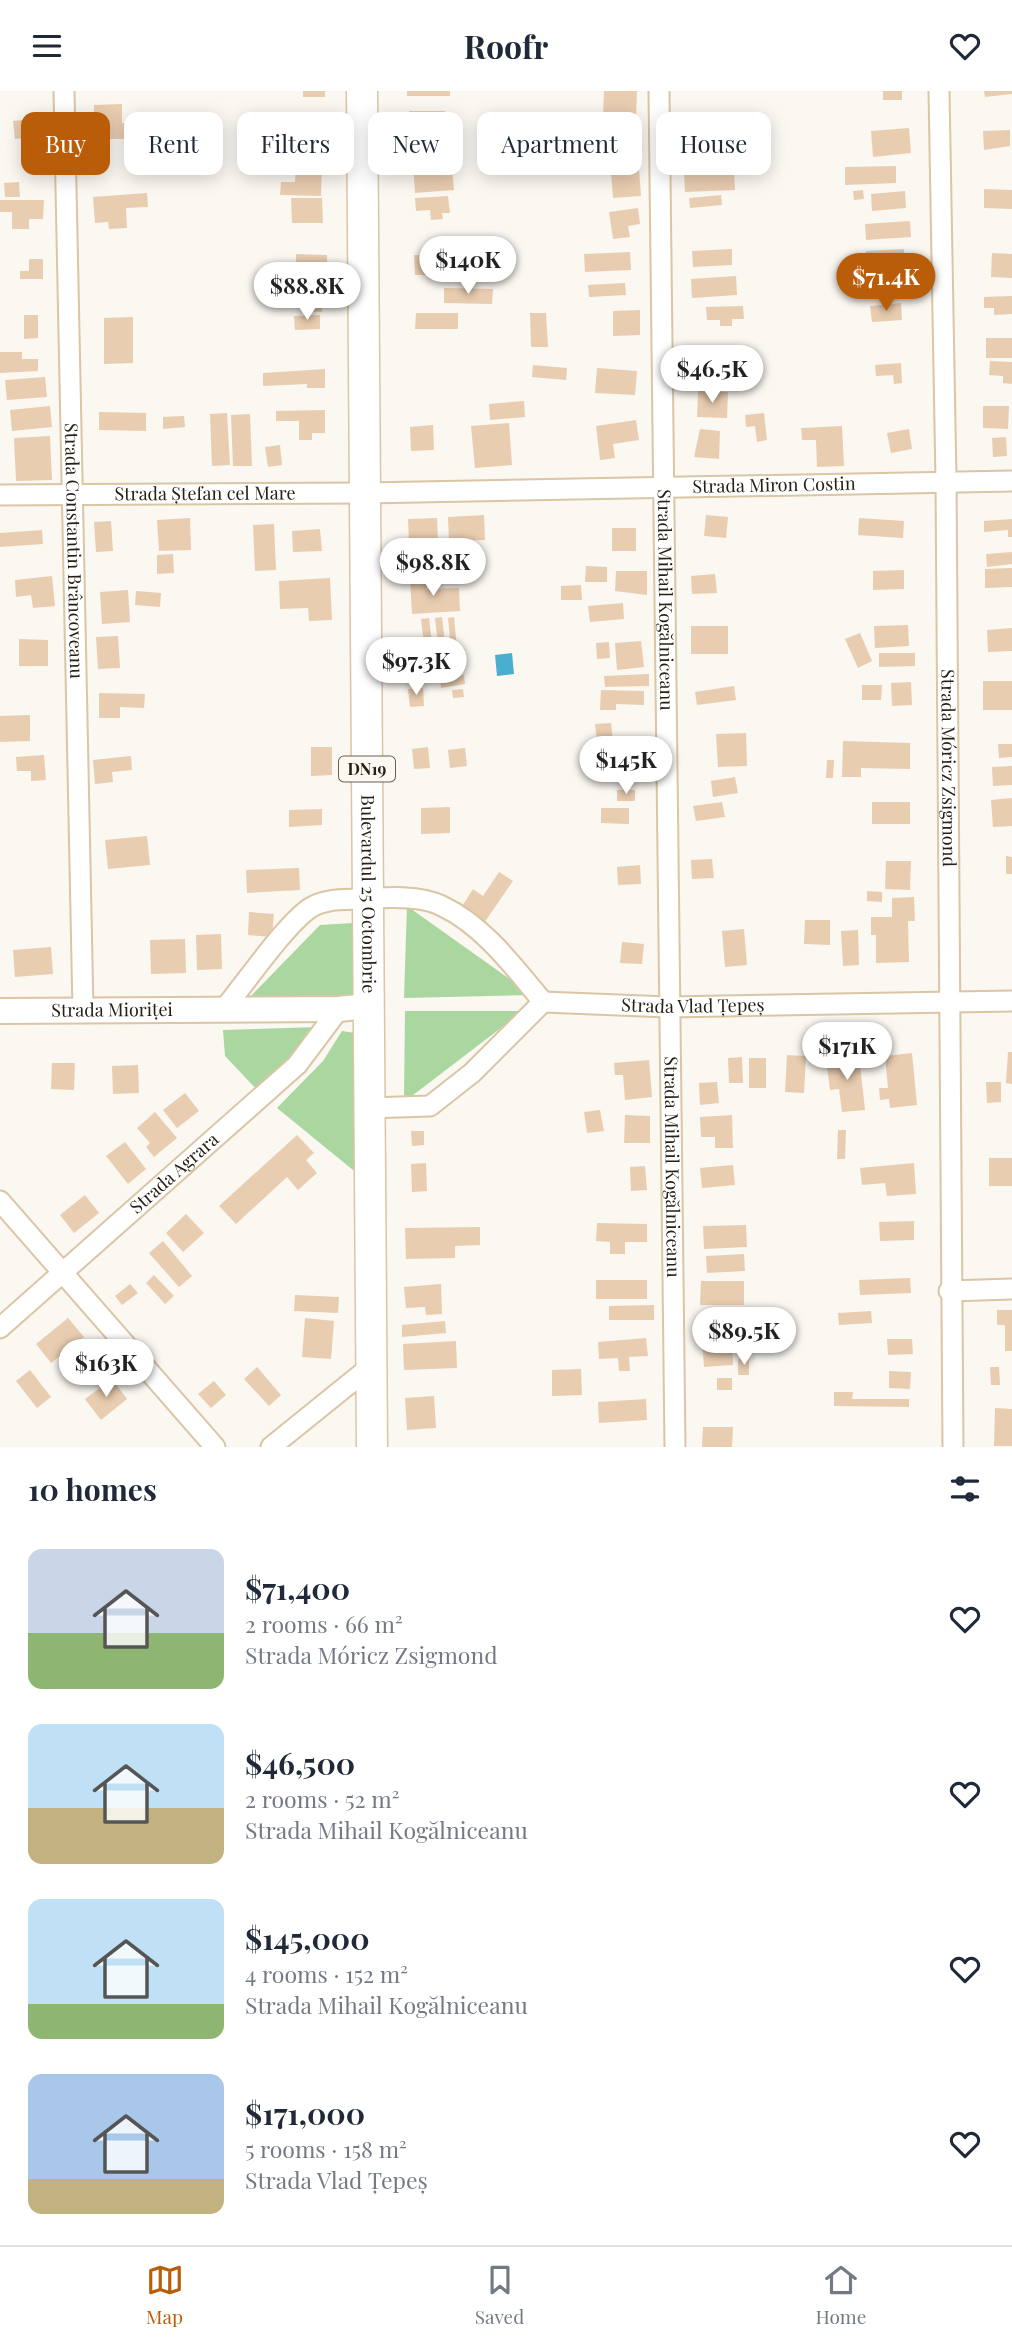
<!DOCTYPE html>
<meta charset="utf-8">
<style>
body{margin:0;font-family:"Playfair Display",serif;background:#f6f6f7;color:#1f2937;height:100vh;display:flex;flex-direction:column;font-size:26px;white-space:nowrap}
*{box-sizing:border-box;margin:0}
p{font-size:23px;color:#747a83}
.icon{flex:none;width:38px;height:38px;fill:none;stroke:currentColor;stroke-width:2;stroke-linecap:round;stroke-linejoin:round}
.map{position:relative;height:1356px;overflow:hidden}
.side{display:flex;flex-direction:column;background:#fff;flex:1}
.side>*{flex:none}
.top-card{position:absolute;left:21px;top:21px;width:971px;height:63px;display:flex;gap:14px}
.price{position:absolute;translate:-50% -60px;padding:0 16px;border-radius:24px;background:#fff;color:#222;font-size:23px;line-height:46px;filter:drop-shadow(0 2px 4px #0008)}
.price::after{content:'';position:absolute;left:50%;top:42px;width:21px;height:16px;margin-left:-10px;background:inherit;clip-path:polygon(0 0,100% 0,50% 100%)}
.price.active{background:#ba5d08;color:#fff}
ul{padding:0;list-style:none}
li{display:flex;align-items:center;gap:21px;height:175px;padding:0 28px}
li span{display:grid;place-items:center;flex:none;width:196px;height:140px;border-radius:14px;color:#555}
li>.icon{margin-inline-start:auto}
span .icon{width:84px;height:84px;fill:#fffc;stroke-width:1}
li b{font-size:30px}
h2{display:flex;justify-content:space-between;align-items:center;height:84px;padding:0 28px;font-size:30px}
.pill{padding:0 24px;border-radius:14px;background:#fff;box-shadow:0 4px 18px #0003;font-size:24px;line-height:63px}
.pill.active{background:#ba5d08;color:#fff}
header{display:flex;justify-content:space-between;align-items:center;height:91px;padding:0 28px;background:#fff;font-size:32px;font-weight:700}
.menu{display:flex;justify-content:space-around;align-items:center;height:98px;border-top:2px solid #e0e1e3;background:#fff;font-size:19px;color:#747a83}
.menu a{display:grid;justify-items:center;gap:4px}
.menu .active{color:#ba5d08}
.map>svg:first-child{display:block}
.green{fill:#aad7a0}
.water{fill:#4aaece}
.building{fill:#e9cdb1}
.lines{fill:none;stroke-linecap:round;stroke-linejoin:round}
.minor-casing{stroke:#dac5a5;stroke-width:23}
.tertiary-casing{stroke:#dac5a5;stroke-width:28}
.primary-casing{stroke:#dac5a5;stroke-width:33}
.minor{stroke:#fff;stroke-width:19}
.tertiary{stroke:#fff;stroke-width:24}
.primary{stroke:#fff;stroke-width:30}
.labels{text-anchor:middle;stroke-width:6;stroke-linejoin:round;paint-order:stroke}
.shield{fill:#fbf7f1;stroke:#676056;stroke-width:2}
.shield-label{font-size:16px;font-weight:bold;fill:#282014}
.street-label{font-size:18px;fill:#282014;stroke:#fbf7f1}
</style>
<header><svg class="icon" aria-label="menu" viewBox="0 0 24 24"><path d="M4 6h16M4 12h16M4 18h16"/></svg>Roofr<svg class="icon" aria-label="heart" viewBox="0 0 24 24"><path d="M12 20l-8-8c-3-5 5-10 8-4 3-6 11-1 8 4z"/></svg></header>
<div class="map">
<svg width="1012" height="1356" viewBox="0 0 1012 1356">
<rect width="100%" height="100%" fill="#fbf7f1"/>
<g class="green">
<path d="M407 815 532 904 404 907Z"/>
<path d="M353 832 355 912 246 910 320 834Z"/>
<path d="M405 920H523L404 1011Z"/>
<path d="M319 936 263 1005 225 965 223 939Z"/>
<path d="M342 940 355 942V1077L353 1079 277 1017 323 970Z"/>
</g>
<path class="water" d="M512 562 514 583 497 585 495 564Z"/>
<g class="building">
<rect x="303" y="0" width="22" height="6"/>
<rect x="407" y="0" width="43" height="5"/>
<path d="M604 0H637L636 28 603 26Z"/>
<rect x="883" y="0" width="19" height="9"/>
<path d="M984 0H1012V3L985 6Z"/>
<path d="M122 13V32H133V48H94V14Z"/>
<path d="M409 20H445V41H429V48H409Z"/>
<path d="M689 25H718V41L688 40Z"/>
<path d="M44 27 46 45 15 48 13 30Z"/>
<path d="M286 32H296L295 48 285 47Z"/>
<path d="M909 37 911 62 873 66 871 40Z"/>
<path d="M1010 39V55L984 59 983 40Z"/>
<path d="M636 47 637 70 614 71 612 48Z"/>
<path d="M689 49H703L702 59 688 58Z"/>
<path d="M24 50H43L42 74 24 73Z"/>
<path d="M451 68 454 99 415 102 413 71Z"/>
<path d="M296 72 322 73 321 105 280 104 281 91H295Z"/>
<path d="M896 75V92L845 94V76Z"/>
<path d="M639 78 641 105 613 107 611 81Z"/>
<path d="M734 78 735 99 685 101 684 80Z"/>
<path d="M19 91 20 106H5L4 92Z"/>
<path d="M984 98 1012 99V118L984 117Z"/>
<path d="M863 99 864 108 854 109 853 100Z"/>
<path d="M905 100 906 117 872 120 871 103Z"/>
<path d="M147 102 148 116 126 117 127 137 109 138 108 131 95 132 93 106Z"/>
<path d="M721 104 722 114 690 117 689 107Z"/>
<path d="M448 105 450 122H442L443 128 431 129 430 119 416 120 415 107Z"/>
<path d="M291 107H322L323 132H292Z"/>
<path d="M0 109H44L43 128H29V138H12V121H0Z"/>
<path d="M638 117 640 133 628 135 630 146 613 148 609 121Z"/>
<path d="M910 130 911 146 866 149 865 133Z"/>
<path d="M732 158V174L693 176 692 160Z"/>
<path d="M904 158 905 178 867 179 866 160Z"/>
<path d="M630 161 631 179 585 181 584 163Z"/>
<path d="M485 162 484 179 471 178V184L461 183V188H430V184H415L414 164Z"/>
<path d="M992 162 1012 163V187L991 186Z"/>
<path d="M296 163 327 164V193H296Z"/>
<path d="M29 168H43V188H20V180H29Z"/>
<path d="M736 185 737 204 692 207 691 188Z"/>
<path d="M625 192 626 204 589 206 588 194Z"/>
<path d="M444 197 493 198 492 213 444 212Z"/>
<path d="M1012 205V223L994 224V217H984V206Z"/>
<path d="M307 209H322V221L306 220Z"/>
<path d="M901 212 902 229 872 231 870 215Z"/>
<path d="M743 215 744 228H732V235H720V229H707L706 216Z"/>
<path d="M640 219V244L613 245V220Z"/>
<path d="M416 222H458V238H415Z"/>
<path d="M530 222H546L548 256H531Z"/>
<path d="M24 224H38V247L24 248Z"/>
<path d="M320 224V238L295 239 294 225Z"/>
<path d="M133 226V272L104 273V227Z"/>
<rect x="986" y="247" width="26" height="20"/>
<path d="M0 261H22V268H38V280L0 282Z"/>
<path d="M990 270 1012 271V293L1003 292V285L989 284Z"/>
<path d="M901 272 902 292 894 293 893 284 876 285 875 274Z"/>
<path d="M533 274 567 277 566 289 532 286Z"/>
<path d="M743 274V293L694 294V275Z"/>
<path d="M597 277 637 280 635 304 595 302Z"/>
<path d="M325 278V297H307V293L263 295V282Z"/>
<path d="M45 286 47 306 7 309 5 289Z"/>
<path d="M698 300 728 301 727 327 697 326Z"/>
<path d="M524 310 525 326 490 329 489 313Z"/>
<path d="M50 315 52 336 12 340 10 319Z"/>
<path d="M983 315H1009L1008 338 983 337Z"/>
<path d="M325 319V342H312V349H299V330H276V320Z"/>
<path d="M99 321 146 322V340L99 339Z"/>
<path d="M227 322 230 374 212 375 210 323Z"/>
<path d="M764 322 767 349 757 351 755 335 746 336 745 324Z"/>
<path d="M250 323 252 375H233L231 324Z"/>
<path d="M184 325 185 336 163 338V326Z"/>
<path d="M636 329 639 349 613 353 615 367 600 369 596 335Z"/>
<path d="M509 332 512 374 475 377 471 335Z"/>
<path d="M433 334 434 359 411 360 410 336Z"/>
<path d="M842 335 844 375 817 376 816 349H802L801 337Z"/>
<path d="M700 338 720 340 719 368 694 366Z"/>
<path d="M909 338 912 358 891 362 887 342Z"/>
<path d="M50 345 52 389 16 390 14 347Z"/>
<path d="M1006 346 1007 365 993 366 992 347Z"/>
<path d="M280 354 282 374 268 376 265 356Z"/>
<path d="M484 424 485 449 449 450 448 426Z"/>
<path d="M706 424 728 426 726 447 704 445Z"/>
<path d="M190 427 191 459 159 460 157 429Z"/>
<path d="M437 427 438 450 409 451 408 428Z"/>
<path d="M859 427 904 430 903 447 858 444Z"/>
<path d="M1012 428V446H1008V439L984 441V430Z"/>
<path d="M111 430 113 460 96 461 94 431Z"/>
<path d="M274 433 276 479 255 480 253 434Z"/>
<rect x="612" y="437" width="24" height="23"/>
<path d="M320 438 322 460 293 461 292 440Z"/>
<path d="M42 439 43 453 0 456V442Z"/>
<path d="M443 456 444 481 412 483 411 458Z"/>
<path d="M1012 461V473L987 476 986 463Z"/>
<path d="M173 463 174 482 157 483V464Z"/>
<path d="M586 475 607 476V491H585Z"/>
<path d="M1012 477V496L985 497V478Z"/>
<path d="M904 479V498L873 499V480Z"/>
<path d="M616 480H647V504L615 500Z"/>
<path d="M715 483 717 502 692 503 691 485Z"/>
<path d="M52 485 55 515 33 517 31 504 16 506 15 489Z"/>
<path d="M330 487 332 529 309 530 308 517 280 518 279 490Z"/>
<path d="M410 487H427V498L459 497 460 520 412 523Z"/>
<path d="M581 494 582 509H561V495Z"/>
<path d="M128 499 130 531 102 533 100 501Z"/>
<path d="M136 500 161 502 160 516 135 514Z"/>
<path d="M623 512 624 528 590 531 588 515Z"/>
<path d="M442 526 447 569 440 570 435 527Z"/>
<path d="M454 526 458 568 452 569 448 527Z"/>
<path d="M429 527 434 569 426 570 421 528Z"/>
<path d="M908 534 909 555 875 557 874 535Z"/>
<rect x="691" y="535" width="37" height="28"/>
<path d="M1012 537V560L988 561 987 539Z"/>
<path d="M860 542 872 570 858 577 845 548Z"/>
<path d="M118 545 120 577 98 578 96 546Z"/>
<path d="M19 548 48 549V575H19Z"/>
<path d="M641 550 644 576 617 579 615 552Z"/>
<path d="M609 551 610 567 597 568 596 552Z"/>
<path d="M879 562H915V575L879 576Z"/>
<path d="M649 583V595L605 596 604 585Z"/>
<path d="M464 584 465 593 441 597 440 587Z"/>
<rect x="983" y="590" width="29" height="29"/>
<path d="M911 591 912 614 892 615 891 592Z"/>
<path d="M862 594H882L881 609H862Z"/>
<path d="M734 595 736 609 697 614 695 601Z"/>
<path d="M423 597 424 615 410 616 408 598Z"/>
<path d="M463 598 464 606 453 607 452 599Z"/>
<path d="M601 599 644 600V614L616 613V619H600Z"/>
<path d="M99 602 145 603 144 617 120 616V627H99Z"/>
<path d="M30 624V650L0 651V625Z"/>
<path d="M611 632 613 650 597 651 595 633Z"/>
<path d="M746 642 747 675 718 676 716 643Z"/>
<path d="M843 650 910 652V678L861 677V686H842Z"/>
<path d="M998 653H1012V666L999 667Z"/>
<path d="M643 655 646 682 624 684 621 658Z"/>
<path d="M311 656H332V684L311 685Z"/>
<path d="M428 656 430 677 414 678 412 658Z"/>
<path d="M465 657 467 675 450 677 448 659Z"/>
<path d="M614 657 615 671 605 672 604 658Z"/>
<path d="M44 664 46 689 31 690V680H17L16 666Z"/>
<path d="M131 665 132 679 112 681 113 691 95 693 93 669Z"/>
<path d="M827 669H834L833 687H826Z"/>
<path d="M1012 675V694L993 695 992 676Z"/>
<path d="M735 686 738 702 713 706 711 690Z"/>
<rect x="617" y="699" width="18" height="11"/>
<path d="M1012 707V735L993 736 991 709Z"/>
<path d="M722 711 725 726 696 730 693 715Z"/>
<rect x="872" y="711" width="38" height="22"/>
<path d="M450 716V742L421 743V717Z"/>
<path d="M601 717H629V733L601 732Z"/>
<path d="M322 718V734L289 736V719Z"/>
<path d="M147 745 150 774 108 778 105 749Z"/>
<path d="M1006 765 1012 766V783H1006Z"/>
<path d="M712 768 714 787 692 788 691 769Z"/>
<path d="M886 770H911L910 799 885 798Z"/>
<path d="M640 774 641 793 618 794 617 776Z"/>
<path d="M299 777 300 799 247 802 246 779Z"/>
<path d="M499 781 513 790 484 832 461 817 473 798 483 805Z"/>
<path d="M867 800 882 801V811L867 810Z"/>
<path d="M914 806 915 830H908L909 871 876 872V844H871V826H892V807Z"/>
<path d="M249 821 274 823 272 846 248 844Z"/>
<path d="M805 829H830V854L804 853Z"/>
<path d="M744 838 747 874 725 876 722 840Z"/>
<path d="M858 839 859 874 843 875 841 840Z"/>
<path d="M221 843 222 878 197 879 196 844Z"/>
<path d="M185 848 186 882 151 883 150 849Z"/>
<path d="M622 851 644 853 642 873 620 872Z"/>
<path d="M51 856 53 883 15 886 13 859Z"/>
<path d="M1008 961H1012V993L1006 992Z"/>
<path d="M912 962 917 1014 890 1017 889 1008 880 1009 879 997H888L885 965Z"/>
<path d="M787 964 806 965 804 1002 785 1001Z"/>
<path d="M859 964 865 1019 842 1021 839 998 830 999 826 968Z"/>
<path d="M742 966 743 992H729L728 967Z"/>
<rect x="749" y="967" width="17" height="30"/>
<path d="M649 969 652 1006 625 1009 623 984H615L614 972Z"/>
<path d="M52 972H75L74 999 51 998Z"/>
<path d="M138 974 139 1002 113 1003 112 975Z"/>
<path d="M717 991 719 1012 700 1014 699 992Z"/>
<path d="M986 991H1001V1011L987 1012Z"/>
<path d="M185 1002 199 1020 177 1037 163 1019Z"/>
<path d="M600 1019 604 1040 587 1042 584 1021Z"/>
<path d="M155 1021 177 1047 154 1066 146 1056 150 1052 137 1037Z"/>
<path d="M625 1024 650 1025V1052H624Z"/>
<path d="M732 1024 733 1057H715V1046H701L700 1026Z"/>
<path d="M838 1039H846L845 1068H837Z"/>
<path d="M411 1040H424V1054L412 1055Z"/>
<path d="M297 1044 314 1062 306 1069 317 1082 298 1099 287 1086 236 1133 219 1115Z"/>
<path d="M125 1051 146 1078 128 1093 106 1065Z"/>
<rect x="989" y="1067" width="23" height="28"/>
<path d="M426 1072 427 1100 412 1101 411 1073Z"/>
<path d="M914 1072 916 1103 887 1105 885 1092 862 1094 860 1077Z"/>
<path d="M733 1074 735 1094 702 1097 700 1077Z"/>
<path d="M645 1075 647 1099 631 1100 630 1076Z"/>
<path d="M85 1104 99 1122 74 1142 60 1124Z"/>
<path d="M186 1123 204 1142 183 1161 166 1142Z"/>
<path d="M914 1130V1149L880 1150 879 1131Z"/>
<path d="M597 1132 647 1133V1151H625V1163H610V1151L596 1150Z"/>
<path d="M746 1134 747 1156 704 1158 703 1135Z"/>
<path d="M480 1136V1154L455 1155V1167L406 1168 405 1137Z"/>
<path d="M163 1150 192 1185 179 1196 149 1162Z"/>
<path d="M744 1163 745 1180 707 1182 706 1165Z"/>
<path d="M154 1184 174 1205 165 1213 146 1192Z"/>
<path d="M910 1187 911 1202 860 1204 859 1189Z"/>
<rect x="596" y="1189" width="51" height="19"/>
<path d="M701 1190H744V1214H700Z"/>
<path d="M130 1193 138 1202 122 1214 115 1205Z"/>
<path d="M441 1193 442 1223 426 1224 425 1216 406 1217 404 1196Z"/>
<path d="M295 1204 339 1206 338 1222 294 1220Z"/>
<path d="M654 1214V1229H609V1215Z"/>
<path d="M997 1219H1012V1260H1005V1234H997Z"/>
<path d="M871 1220 872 1232 839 1234 838 1222Z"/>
<rect x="756" y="1226" width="12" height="9"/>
<path d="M68 1227 84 1246 51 1272 36 1253Z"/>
<path d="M305 1227 334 1230 331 1268 302 1266Z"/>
<path d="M445 1230 446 1242 402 1246V1234Z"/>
<path d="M732 1245 733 1274 704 1276 702 1247Z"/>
<path d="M646 1247 648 1265 629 1266 630 1280H619L618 1267 599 1268 598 1251Z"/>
<path d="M750 1247 751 1261H737L736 1248Z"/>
<path d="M887 1248H912L913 1263 888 1264Z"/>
<path d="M456 1250 457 1277 404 1279 403 1253Z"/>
<rect x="738" y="1268" width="11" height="16"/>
<path d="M257 1276 281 1304 269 1315 244 1288Z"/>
<path d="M990 1276H999L1000 1294H991Z"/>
<path d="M581 1278 582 1304 552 1305V1279Z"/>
<path d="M30 1279 51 1306 37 1317 16 1290Z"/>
<path d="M889 1280 911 1281 910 1298 889 1297Z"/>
<rect x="717" y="1287" width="15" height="12"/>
<path d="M112 1288 127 1308 101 1329 85 1308Z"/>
<path d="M214 1290 226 1304 211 1317 198 1303Z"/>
<path d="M834 1301H853L852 1308H909V1316L834 1315Z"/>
<path d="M434 1305 436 1337 407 1339 405 1307Z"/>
<path d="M646 1308 647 1329 599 1332 598 1311Z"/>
<path d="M995 1317 1012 1318V1355H994Z"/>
<path d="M703 1336H733L732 1356H702Z"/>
</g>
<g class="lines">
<defs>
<g id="minor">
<path id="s1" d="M64 0 83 919"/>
<path id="s2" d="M659 0 675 1356"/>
<path id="s3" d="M939 0 946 390 953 1356"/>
<path id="s4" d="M0 404 366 402 1012 390"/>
<path id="s5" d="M543 911 668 916 1012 910"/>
<path d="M223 919C245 893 284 835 310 817 325 807 346 809 362 808 386 806 421 804 442 815 483 834 515 877 543 911"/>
<path d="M368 1017 430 1015 472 982 543 911"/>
<path d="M0 1110 215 1356"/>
<path d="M949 1200 1012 1198"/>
<path id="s6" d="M0 1237 297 974 339 918"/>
<path d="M271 1356 370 1276"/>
</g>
<g id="tertiary">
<path id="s7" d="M0 920 339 918 367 915"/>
</g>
<g id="primary">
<path id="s8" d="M362 0 372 1356"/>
</g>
</defs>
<use href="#minor" class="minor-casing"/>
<use href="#tertiary" class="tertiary-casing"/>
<use href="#primary" class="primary-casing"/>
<use href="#minor" class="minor"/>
<use href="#tertiary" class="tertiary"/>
<use href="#primary" class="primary"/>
</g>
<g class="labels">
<rect class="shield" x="339" y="665.5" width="56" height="25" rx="5"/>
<g class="shield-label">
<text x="367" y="684">DN19</text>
</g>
<g class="street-label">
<text dy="6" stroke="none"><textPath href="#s4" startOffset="774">Strada Miron Costin</textPath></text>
<text dy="6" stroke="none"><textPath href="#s4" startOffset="205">Strada Ștefan cel Mare</textPath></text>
<text dy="6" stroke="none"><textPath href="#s1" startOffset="460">Strada Constantin Brâncoveanu</textPath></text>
<text dy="6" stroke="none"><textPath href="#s2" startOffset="509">Strada Mihail Kogălniceanu</textPath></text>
<text dy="6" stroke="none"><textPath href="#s3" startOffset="677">Strada Móricz Zsigmond</textPath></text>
<text dy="6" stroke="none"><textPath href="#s8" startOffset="803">Bulevardul 25 Octombrie</textPath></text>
<text dy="6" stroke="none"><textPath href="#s5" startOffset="150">Strada Vlad Țepeș</textPath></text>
<text dy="6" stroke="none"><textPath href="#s7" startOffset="112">Strada Mioriței</textPath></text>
<text dy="6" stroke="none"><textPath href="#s2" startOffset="1076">Strada Mihail Kogălniceanu</textPath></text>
<text dy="6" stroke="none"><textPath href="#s6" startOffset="233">Strada Agrara</textPath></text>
</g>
</g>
</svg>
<b class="price" style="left:468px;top:205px">$140K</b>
<b class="price active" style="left:886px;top:222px">$71.4K</b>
<b class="price" style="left:307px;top:231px">$88.8K</b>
<b class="price" style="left:712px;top:314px">$46.5K</b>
<b class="price" style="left:433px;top:507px">$98.8K</b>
<b class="price" style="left:416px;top:606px">$97.3K</b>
<b class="price" style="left:626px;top:705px">$145K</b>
<b class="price" style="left:847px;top:991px">$171K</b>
<b class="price" style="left:744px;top:1276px">$89.5K</b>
<b class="price" style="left:106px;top:1308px">$163K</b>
<div class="top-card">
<a class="pill active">Buy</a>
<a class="pill">Rent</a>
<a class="pill">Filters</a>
<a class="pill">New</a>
<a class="pill">Apartment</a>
<a class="pill">House</a>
</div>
</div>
<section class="side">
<h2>10 homes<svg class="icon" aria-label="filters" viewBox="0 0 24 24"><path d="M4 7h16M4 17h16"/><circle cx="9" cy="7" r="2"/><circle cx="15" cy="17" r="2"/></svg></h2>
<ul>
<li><span style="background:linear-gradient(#c9d6e8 60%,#8fb573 0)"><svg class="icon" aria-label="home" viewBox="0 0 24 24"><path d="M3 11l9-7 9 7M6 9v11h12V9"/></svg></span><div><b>$71,400</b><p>2 rooms · 66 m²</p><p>Strada Móricz Zsigmond</p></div><svg class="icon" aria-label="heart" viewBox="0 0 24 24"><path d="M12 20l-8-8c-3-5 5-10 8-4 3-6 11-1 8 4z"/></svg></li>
<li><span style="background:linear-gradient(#bfe0f5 60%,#c2b280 0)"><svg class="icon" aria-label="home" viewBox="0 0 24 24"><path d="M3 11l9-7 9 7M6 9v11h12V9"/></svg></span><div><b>$46,500</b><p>2 rooms · 52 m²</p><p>Strada Mihail Kogălniceanu</p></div><svg class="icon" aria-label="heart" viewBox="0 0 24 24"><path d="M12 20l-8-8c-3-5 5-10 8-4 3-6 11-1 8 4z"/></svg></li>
<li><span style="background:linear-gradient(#bfe0f5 75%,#8fb573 0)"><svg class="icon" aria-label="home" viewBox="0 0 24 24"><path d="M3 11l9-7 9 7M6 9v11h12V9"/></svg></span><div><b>$145,000</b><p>4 rooms · 152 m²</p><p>Strada Mihail Kogălniceanu</p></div><svg class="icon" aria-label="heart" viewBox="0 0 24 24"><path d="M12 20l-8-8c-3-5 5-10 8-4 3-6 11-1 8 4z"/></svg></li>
<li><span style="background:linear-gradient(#a9c7e8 75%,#c2b280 0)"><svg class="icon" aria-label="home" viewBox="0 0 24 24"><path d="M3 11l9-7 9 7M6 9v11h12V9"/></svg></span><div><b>$171,000</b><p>5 rooms · 158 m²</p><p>Strada Vlad Țepeș</p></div><svg class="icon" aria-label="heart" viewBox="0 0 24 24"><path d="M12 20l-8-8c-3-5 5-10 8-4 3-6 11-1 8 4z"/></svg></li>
</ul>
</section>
<nav class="menu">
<a class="active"><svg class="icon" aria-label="map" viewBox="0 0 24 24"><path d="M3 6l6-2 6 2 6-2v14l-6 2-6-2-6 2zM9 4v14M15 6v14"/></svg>Map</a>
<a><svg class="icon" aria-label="saved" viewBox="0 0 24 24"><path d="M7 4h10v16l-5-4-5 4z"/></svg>Saved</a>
<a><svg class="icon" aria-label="home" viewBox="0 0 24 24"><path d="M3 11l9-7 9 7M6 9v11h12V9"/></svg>Home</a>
</nav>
